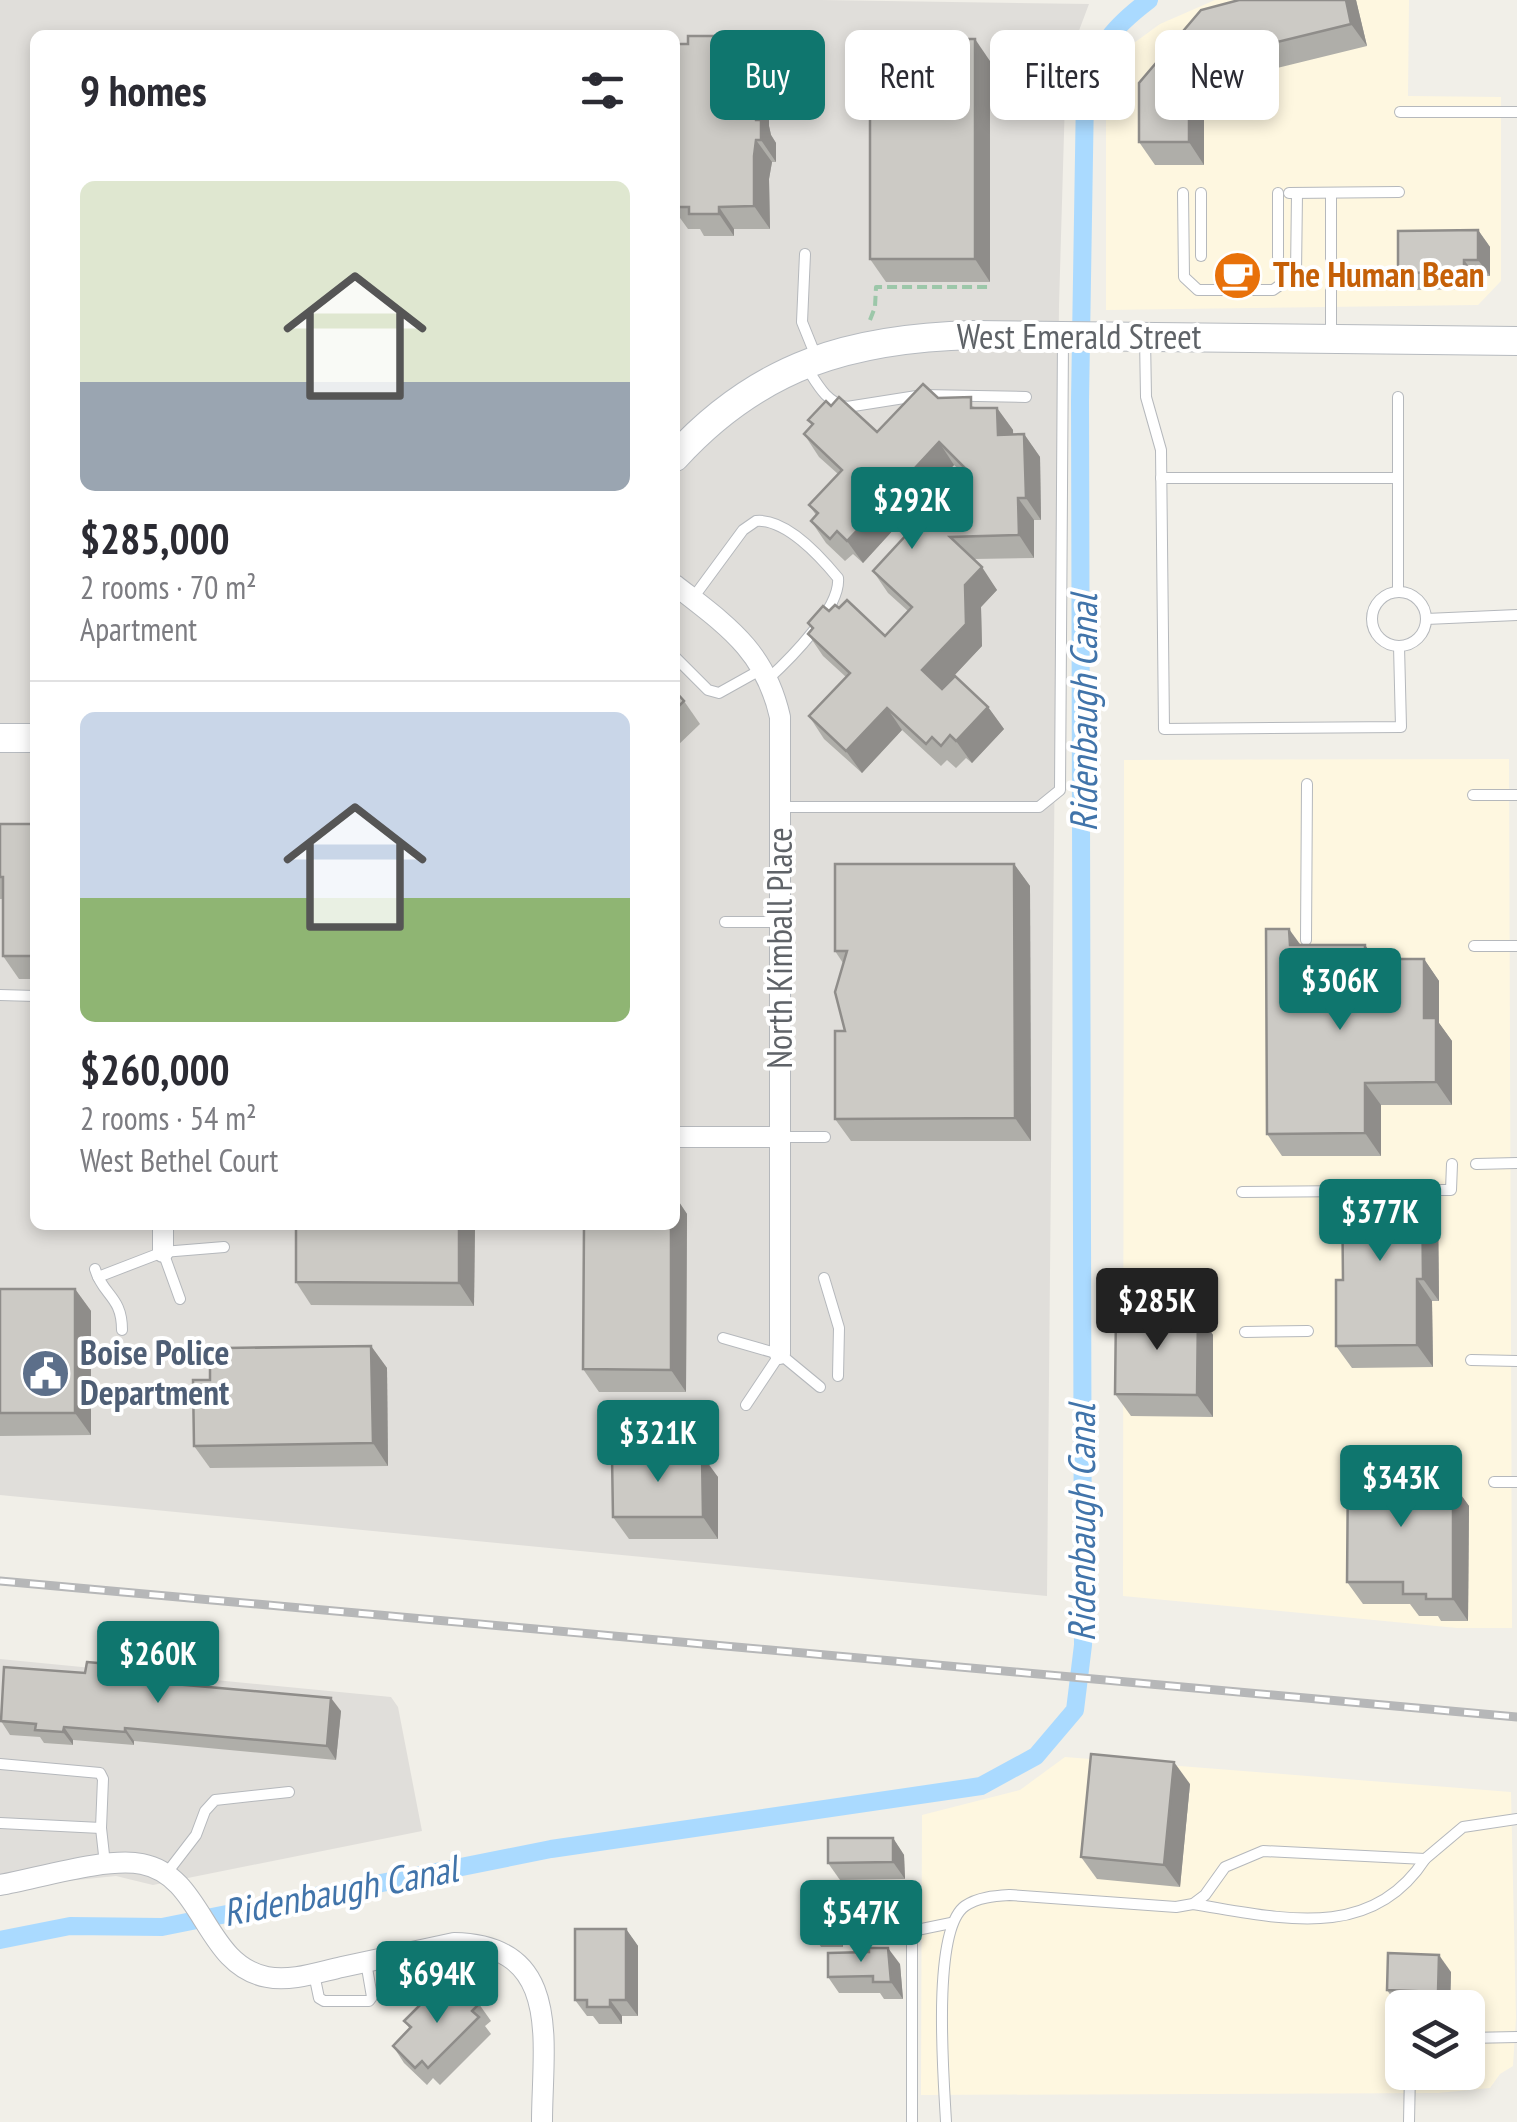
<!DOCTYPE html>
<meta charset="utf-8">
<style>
body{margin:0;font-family:"PT Sans Narrow",sans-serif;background:#f7f7f7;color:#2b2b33;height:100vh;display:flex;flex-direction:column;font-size:38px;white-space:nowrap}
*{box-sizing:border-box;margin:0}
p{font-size:32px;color:#7c7c81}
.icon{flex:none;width:55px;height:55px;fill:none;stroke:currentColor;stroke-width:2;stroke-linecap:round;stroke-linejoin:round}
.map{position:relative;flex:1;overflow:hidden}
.details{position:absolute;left:30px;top:30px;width:650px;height:1200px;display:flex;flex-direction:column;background:#fff;border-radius:15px;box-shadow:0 5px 15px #0003}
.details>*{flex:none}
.guide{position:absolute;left:710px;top:30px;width:655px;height:90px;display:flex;gap:20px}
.fabs{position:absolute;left:1385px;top:1990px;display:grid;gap:20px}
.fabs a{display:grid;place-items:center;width:100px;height:100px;border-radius:15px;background:#fff;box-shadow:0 5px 15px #0003;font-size:50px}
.price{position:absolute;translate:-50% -85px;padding:0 22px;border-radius:10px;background:#0f766e;color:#fff;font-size:32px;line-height:65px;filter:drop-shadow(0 2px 5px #0008)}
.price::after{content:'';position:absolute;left:50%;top:60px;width:30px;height:22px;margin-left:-15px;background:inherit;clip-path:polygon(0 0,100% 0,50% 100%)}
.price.active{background:#222;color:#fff}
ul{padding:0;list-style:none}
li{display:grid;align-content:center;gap:20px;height:530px;padding:0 50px}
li+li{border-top:2px solid #e1e1e2}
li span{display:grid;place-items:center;height:310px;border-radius:15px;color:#555}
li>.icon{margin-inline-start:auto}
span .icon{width:180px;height:180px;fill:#fffc;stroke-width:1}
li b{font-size:42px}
h2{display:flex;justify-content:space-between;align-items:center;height:120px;padding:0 50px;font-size:42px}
.tag{padding:0 35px;border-radius:15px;background:#fff;box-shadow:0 5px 15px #0003;font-size:35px;line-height:90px}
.tag.active{background:#0f766e;color:#fff}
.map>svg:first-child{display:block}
.commercial{fill:#fef7e0;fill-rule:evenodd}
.industrial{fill:#e0deda;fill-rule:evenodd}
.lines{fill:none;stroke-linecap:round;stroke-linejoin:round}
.canal{stroke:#aadaff;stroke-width:18}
.service-casing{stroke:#b5b8bc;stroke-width:12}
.minor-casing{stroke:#b5b8bc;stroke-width:22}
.secondary-casing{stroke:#b6babf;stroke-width:30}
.path{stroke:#9cc7a9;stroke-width:4;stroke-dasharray:10 5;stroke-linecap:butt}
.service{stroke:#fff;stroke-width:10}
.minor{stroke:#fff;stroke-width:20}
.secondary{stroke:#fff;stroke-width:28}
.rail-casing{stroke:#b6b7b8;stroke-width:9}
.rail{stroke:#fff;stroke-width:5;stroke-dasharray:15;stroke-linecap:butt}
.wall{fill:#afaea9;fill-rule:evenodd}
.shaded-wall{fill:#8f8d8a}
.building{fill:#cccac5;stroke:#8f8d8a;stroke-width:2.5;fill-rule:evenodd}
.labels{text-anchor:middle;stroke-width:8;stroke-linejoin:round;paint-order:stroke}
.food-label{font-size:35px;font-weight:bold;fill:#c56008;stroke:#fff;text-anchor:start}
.street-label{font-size:35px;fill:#5f6368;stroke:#fff}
.service-label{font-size:35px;font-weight:bold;fill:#4e5e75;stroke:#fff;text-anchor:start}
.water-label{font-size:38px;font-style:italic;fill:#4174aa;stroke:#fff}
</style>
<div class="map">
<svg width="1517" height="2122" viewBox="0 0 1517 2122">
<rect width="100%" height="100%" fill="#f1efe8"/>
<g class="commercial">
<path d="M1215 0H1409L1408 96 1501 97V281L1478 305 1106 310V97L1109 75 1127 48 1160 24Z"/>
<path d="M1509 759 1512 1628H1457L1123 1596 1124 760Z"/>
<path d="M1065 1757 1511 1792 1516 2018 1513 2066 1500 2074 1490 2088 1438 2093 921 2095 922 1815 1020 1790ZM1402 2008H1468V2072H1402Z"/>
</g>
<g class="industrial">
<path d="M0 0H821L1089 4 1066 65 1059 305 1047 1596 0 1495ZM35 35H675V1225H35Z"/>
<path d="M0 1659 391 1697 398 1707 422 1831 153 1885 116 1876 67 1881 0 1896Z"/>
</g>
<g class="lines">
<path class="canal" d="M0 1940 70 1926 162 1927 551 1849 981 1786 1036 1756 1075 1710 1083 1645 1080 401 1085 95C1100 45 1107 32 1149 0"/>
<defs>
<g id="service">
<path d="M1400 112H1517"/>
<path d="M1183 193 1184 277 1198 290H1273L1296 274 1297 193"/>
<path d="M1201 193V256"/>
<path d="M1278 193V257"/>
<path d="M1289 193 1399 192"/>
<path d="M1331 193V337"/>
<path d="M805 254 802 322 817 359"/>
<path d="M1145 338 1146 397 1161 450 1164 729 1401 727 1399 646"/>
<path d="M805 365C817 383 825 402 847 407L923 395 1026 397"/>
<path d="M1398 397V591"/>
<path d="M1161 478H1398"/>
<circle cx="1399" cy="619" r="27"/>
<path d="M693 598 743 530 756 521C785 518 820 556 838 578 841 608 790 659 768 679"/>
<path d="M1426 619 1517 615"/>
<path d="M675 657 708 690 719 693 762 669"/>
<path d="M1473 795H1517"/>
<path d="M780 807H1039L1060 790 1063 338"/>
<path d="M725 922H779"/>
<path d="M1306 940 1307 784"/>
<path d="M1474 946H1517"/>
<path d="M0 995 35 996"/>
<path d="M780 1137H825"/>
<path d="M1476 1164 1517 1163"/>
<path d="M1419 1190H1451L1452 1164"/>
<path d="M1242 1192 1352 1191"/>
<path d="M95 1269C103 1296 122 1296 122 1330"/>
<path d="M98 1277 163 1252"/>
<path d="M824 1278 839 1328 838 1376"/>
<path d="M180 1299 163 1252 224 1247"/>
<path d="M1245 1332 1308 1331"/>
<path d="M723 1338 779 1354"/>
<path d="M1471 1360 1517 1361"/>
<path d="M746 1405 780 1354 820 1387"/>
<path d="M1494 1482H1517"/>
<path d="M0 1764 100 1773 103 1779 101 1828 105 1864"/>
<path d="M0 1823 101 1828"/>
<path d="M166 1874 196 1835 205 1811 215 1800 289 1792"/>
<path d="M1193 1904C1276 1917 1370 1944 1425 1859"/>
<path d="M314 1974 319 1998 324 2001H369L372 1997 366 1962"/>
<path d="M1468 2038 1517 2037"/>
<path d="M912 2122V1931L951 1923"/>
<path d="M946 2122C944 2081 931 1930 965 1906 978 1897 995 1896 1010 1895L1176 1907 1193 1904 1205 1895 1225 1867 1263 1851 1425 1859 1463 1827 1517 1819"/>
<path d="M1409 2122 1410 2072"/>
</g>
<g id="minor">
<path d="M675 585C726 625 765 650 780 717V1354"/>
<path d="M675 1137H780"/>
<path d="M163 1225V1252"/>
<path d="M0 1885C39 1878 106 1857 142 1864 204 1876 204 1965 267 1977 291 1982 319 1972 342 1967 379 1959 417 1951 454 1943 564 1945 542 2044 542 2122"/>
</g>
<g id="secondary">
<path d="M675 457C760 364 853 338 974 335L1517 341"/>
<path d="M0 738H35"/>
</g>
</defs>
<use href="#service" class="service-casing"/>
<use href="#minor" class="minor-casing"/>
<use href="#secondary" class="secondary-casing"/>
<path class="path" d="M870 320 875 307 876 287H992"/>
<use href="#service" class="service"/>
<use href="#minor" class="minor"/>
<use href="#secondary" class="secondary"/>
<defs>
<path id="rail" d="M0 1581 1517 1717"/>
</defs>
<use href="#rail" class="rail-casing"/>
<use href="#rail" class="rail"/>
</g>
<g class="wall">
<path d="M1356 0 1367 46 1240 77 1204 119V165H1155L1139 142V83Z"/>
<path d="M675 44H724L769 67V126L771 135 776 143V162H772L769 179 770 229H734V236H704L700 229H688L675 211Z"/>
<path d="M990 61V282H886L870 259Z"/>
<path d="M1478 230 1490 247V276H1476V289L1410 290 1398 273Z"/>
<path d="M938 398 979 408H997L1013 430V435L1024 434 1040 457 1041 520H1034V558L973 559 997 590 981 607 982 646 941 689 988 707 1004 729 972 763 966 758 956 768 947 760 941 766 902 730 862 773 824 739 809 716 846 677 823 656 808 634 812 629 808 623 829 611 839 608 885 636 908 611 888 593 873 571 905 537 895 528 863 563 853 554 845 561 826 543 811 521 816 515 809 505 838 474 819 457 804 434 812 425 808 420 831 406 877 432ZM954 465 963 473 943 494 934 486Z"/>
<path d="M675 691 684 701 700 724 675 748Z"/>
<path d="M0 824H35V979H19L3 956V899H0Z"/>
<path d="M1014 864 1030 886 1031 1141H851L835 1119 845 1031 843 963 835 951Z"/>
<path d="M1301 945H1365L1374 959H1424L1439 981V1023L1452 1041V1105H1381V1156H1282L1267 1134Z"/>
<path d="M1422 1183 1438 1205 1439 1301H1432L1433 1367 1352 1368 1336 1346 1343 1280Z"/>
<path d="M675 1196 687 1214 686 1392H599L583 1369 675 1225Z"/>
<path d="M296 1225H475L474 1306 311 1305 296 1282Z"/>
<path d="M0 1289H75L91 1311V1435L0 1436Z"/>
<path d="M1198 1312 1213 1335V1417L1131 1416 1115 1394Z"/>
<path d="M371 1346 387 1368 388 1466 210 1468 194 1446 210 1380 227 1365Z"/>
<path d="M688 1449 692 1455 718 1477V1539H629L613 1517 661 1455Z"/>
<path d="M1445 1484H1453L1469 1506 1468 1621H1441L1438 1616H1419L1410 1604H1363L1347 1582Z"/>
<path d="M140 1679V1681L341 1711 336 1760 134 1741V1745L73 1740V1745L44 1743 40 1737 10 1735 1 1721Z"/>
<path d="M1190 1784 1180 1887 1097 1879 1081 1857Z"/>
<path d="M893 1838 904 1855 905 1879 840 1880 828 1863Z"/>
<path d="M838 1921 843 1947H821L814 1936Z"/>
<path d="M626 1929 638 1946V2016H622V2024H599L593 2016H587L575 2000Z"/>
<path d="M900 1964 903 1999H884L880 1993H839L828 1977Z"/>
<path d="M1451 1972 1450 2008 1398 2006 1387 1990Z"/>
<path d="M438 2000 479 2004 491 2021 485 2026 491 2034 440 2085 433 2078 427 2085 404 2063 393 2046 410 2029 404 2021Z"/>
</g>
<g class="shaded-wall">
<path d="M1346 0H1356L1367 46 1351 24Z"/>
<path d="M975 39 990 61V282L975 259Z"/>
<path d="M754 44 769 67V126L771 135 776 143V162L761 140 756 120 754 104Z"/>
<path d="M1224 55 1240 77 1204 119V165L1189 142V97Z"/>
<path d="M756 140 772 162 769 179 770 229 754 206V156Z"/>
<path d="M719 207 734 229V236L719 214Z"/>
<path d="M1478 230 1490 247V276L1478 260Z"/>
<path d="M1464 260 1476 276V289L1464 272Z"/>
<path d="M997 408 1013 430 1014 457 998 435Z"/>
<path d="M1024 434 1040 457 1041 520 1026 498Z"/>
<path d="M939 442 954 465 930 490 915 468Z"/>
<path d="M1018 498 1034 520V558L1019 535Z"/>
<path d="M880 506 895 528 863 563 847 541Z"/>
<path d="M982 567 997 590 981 607 982 646 938 693 922 670 965 585Z"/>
<path d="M988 707 1004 729 972 763 956 741Z"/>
<path d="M887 708 902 730 862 773 846 751Z"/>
<path d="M1014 864 1030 886 1031 1141 1015 1118Z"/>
<path d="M1289 929 1305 951 1290 945Z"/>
<path d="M1365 945 1380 967 1365 959Z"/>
<path d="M1424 959 1439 981V1023L1452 1041V1105L1436 1082 1424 1018Z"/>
<path d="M1365 1083 1381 1105V1156L1365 1133Z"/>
<path d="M1422 1183 1438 1205 1439 1301 1423 1279Z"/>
<path d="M675 1196 687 1214 686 1392 671 1370V1225H675Z"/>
<path d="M459 1225H475L474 1306 459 1283Z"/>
<path d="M1417 1279 1432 1301 1433 1367 1417 1345Z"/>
<path d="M75 1289 91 1311V1435L75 1413Z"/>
<path d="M1198 1312 1213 1335V1417L1197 1395Z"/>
<path d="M371 1346 387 1368 388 1466 373 1443Z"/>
<path d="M688 1449 703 1471 702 1455 718 1477V1539L703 1517Z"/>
<path d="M1433 1467 1449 1490 1433 1484Z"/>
<path d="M1453 1484 1469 1506 1468 1621 1453 1599Z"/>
<path d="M131 1666 140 1679 139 1693 130 1680Z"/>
<path d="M331 1698 341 1711 336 1760 327 1746Z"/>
<path d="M64 1727 73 1740V1745L63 1732Z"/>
<path d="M125 1728 134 1741V1745L125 1732Z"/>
<path d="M1174 1762 1190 1784 1180 1887 1164 1865Z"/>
<path d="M893 1838 904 1855 905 1879 893 1862Z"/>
<path d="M831 1910 838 1921 843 1947 835 1935Z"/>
<path d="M626 1929 638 1946V2016L626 2000Z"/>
<path d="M888 1948 900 1964 903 1999 891 1982Z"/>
<path d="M1439 1955 1451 1972 1450 2008 1438 1992Z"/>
<path d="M610 2000 622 2016V2024L610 2007Z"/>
</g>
<g class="building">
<path d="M1239 0H1346L1351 24 1224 55 1189 97V142H1139V83L1201 10Z"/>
<path d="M688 36H719V44H754V104L756 120H761V140H756L754 156V206L719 207V214H689V207H675V44H688Z"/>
<rect x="870" y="39" width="105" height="220"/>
<path d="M1478 230V260H1464V272L1398 273V231Z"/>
<path d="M923 384 938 398 971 397V408H997L998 435 1024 434 1026 498H1018L1019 535 950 537 982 567 965 585 966 624 922 670 942 689 955 676 988 707 956 741 950 735 941 746 932 737 926 744 887 708 846 751 809 716 850 673 808 634 813 628 808 623 823 606 829 611 835 605 839 608 847 600 885 636 912 607 873 571 908 533 880 506 847 541 837 531 830 539 811 521 818 513 809 505 842 470 804 434 813 424 808 420 826 401 831 406 839 397 877 432ZM939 442 966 469 943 494 915 468Z"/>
<path d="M675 691 684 701 675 710Z"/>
<path d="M0 824H35V956H3V877H0Z"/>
<path d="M835 864H1014L1015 1118 835 1119V1031H845L835 992 847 951H835Z"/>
<path d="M1266 929H1289L1290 945H1365V959H1424V1018H1436V1082L1365 1083V1133L1267 1134Z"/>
<path d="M1342 1183H1422L1423 1279H1417V1345L1336 1346V1280H1343Z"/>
<path d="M296 1225H459V1283L296 1282Z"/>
<path d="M584 1225H671V1370L583 1369Z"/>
<rect x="0" y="1289" width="75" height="124"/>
<path d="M1116 1312H1198L1197 1395 1115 1394Z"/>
<path d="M371 1346 373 1443 194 1446 193 1380H210V1365H227V1348Z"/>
<path d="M688 1449V1455H702L703 1517H613L612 1456 661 1455V1450Z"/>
<path d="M1433 1467V1484H1453V1599H1426V1594H1403V1582H1347L1348 1470Z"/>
<path d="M87 1662 131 1666 130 1680 331 1698 327 1746 125 1728V1732L64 1727 63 1732 35 1730 36 1724 1 1721 4 1667 85 1673Z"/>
<path d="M1091 1754 1174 1762 1164 1865 1081 1857Z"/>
<path d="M828 1838H893V1862L828 1863Z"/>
<path d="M831 1910 835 1935 814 1936 813 1911Z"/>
<path d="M575 1929H626V2000H610V2007H587V2000H575Z"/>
<path d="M869 1948H888L891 1982H873V1976L828 1977V1953L869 1952Z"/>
<path d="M1388 1953 1439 1955 1438 1992 1387 1990Z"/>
<path d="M456 1982 479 2004 472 2011 479 2017 428 2068 422 2061 415 2068 393 2046 411 2027 404 2021 431 1994 438 2000Z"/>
</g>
<defs>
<symbol id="cafe-disc" viewBox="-11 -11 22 22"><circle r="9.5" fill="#e8710a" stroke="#fff"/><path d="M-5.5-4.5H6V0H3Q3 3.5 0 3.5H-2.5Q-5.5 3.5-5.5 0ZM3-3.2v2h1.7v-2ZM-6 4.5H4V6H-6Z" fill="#fff"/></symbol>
<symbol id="civic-disc" viewBox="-11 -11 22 22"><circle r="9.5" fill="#5c6f8a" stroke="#fff"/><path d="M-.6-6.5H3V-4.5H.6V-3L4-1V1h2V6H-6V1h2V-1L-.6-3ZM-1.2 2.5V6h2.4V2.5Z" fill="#fff"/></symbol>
</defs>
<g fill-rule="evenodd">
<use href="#cafe-disc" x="1210" y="248" width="55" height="55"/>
<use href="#civic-disc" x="18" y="1346" width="55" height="55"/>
</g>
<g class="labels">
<g class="food-label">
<text x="1273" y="287">The Human Bean</text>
</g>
<g class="street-label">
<text x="1079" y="349">West Emerald Street</text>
<text transform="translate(780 948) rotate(-90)" y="12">North Kimball Place</text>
</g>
<g class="service-label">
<text x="80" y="1365">Boise Police<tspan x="80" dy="40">Department</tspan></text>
</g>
<g class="water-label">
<text transform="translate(1084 713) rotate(-90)" y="13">Ridenbaugh Canal</text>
<text transform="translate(1082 1523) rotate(-90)" y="13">Ridenbaugh Canal</text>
<text transform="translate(340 1891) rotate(-11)" y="13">Ridenbaugh Canal</text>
</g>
</g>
</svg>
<div class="fabs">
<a><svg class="icon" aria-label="layers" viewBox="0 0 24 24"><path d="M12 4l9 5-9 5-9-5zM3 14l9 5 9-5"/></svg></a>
</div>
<b class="price" style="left:912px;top:552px">$292K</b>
<b class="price" style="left:1340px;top:1033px">$306K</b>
<b class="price" style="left:1380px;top:1264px">$377K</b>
<b class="price active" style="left:1157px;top:1353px">$285K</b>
<b class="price" style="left:658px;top:1485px">$321K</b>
<b class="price" style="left:1401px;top:1530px">$343K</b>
<b class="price" style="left:158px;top:1706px">$260K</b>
<b class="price" style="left:861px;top:1965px">$547K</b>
<b class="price" style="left:437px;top:2026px">$694K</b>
<div class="guide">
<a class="tag active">Buy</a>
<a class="tag">Rent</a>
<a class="tag">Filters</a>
<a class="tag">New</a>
</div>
<section class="details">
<h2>9 homes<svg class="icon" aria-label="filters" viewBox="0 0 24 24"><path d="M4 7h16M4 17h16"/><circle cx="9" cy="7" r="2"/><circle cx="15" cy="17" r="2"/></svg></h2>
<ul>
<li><span style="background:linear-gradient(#dfe7d0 65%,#9aa5b1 0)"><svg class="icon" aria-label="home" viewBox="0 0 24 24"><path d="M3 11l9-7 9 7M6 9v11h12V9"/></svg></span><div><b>$285,000</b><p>2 rooms · 70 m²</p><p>Apartment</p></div></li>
<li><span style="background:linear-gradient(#c9d6e8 60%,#8fb573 0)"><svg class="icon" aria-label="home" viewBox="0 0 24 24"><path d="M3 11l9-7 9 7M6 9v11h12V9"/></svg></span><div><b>$260,000</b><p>2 rooms · 54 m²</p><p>West Bethel Court</p></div></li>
</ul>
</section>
</div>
